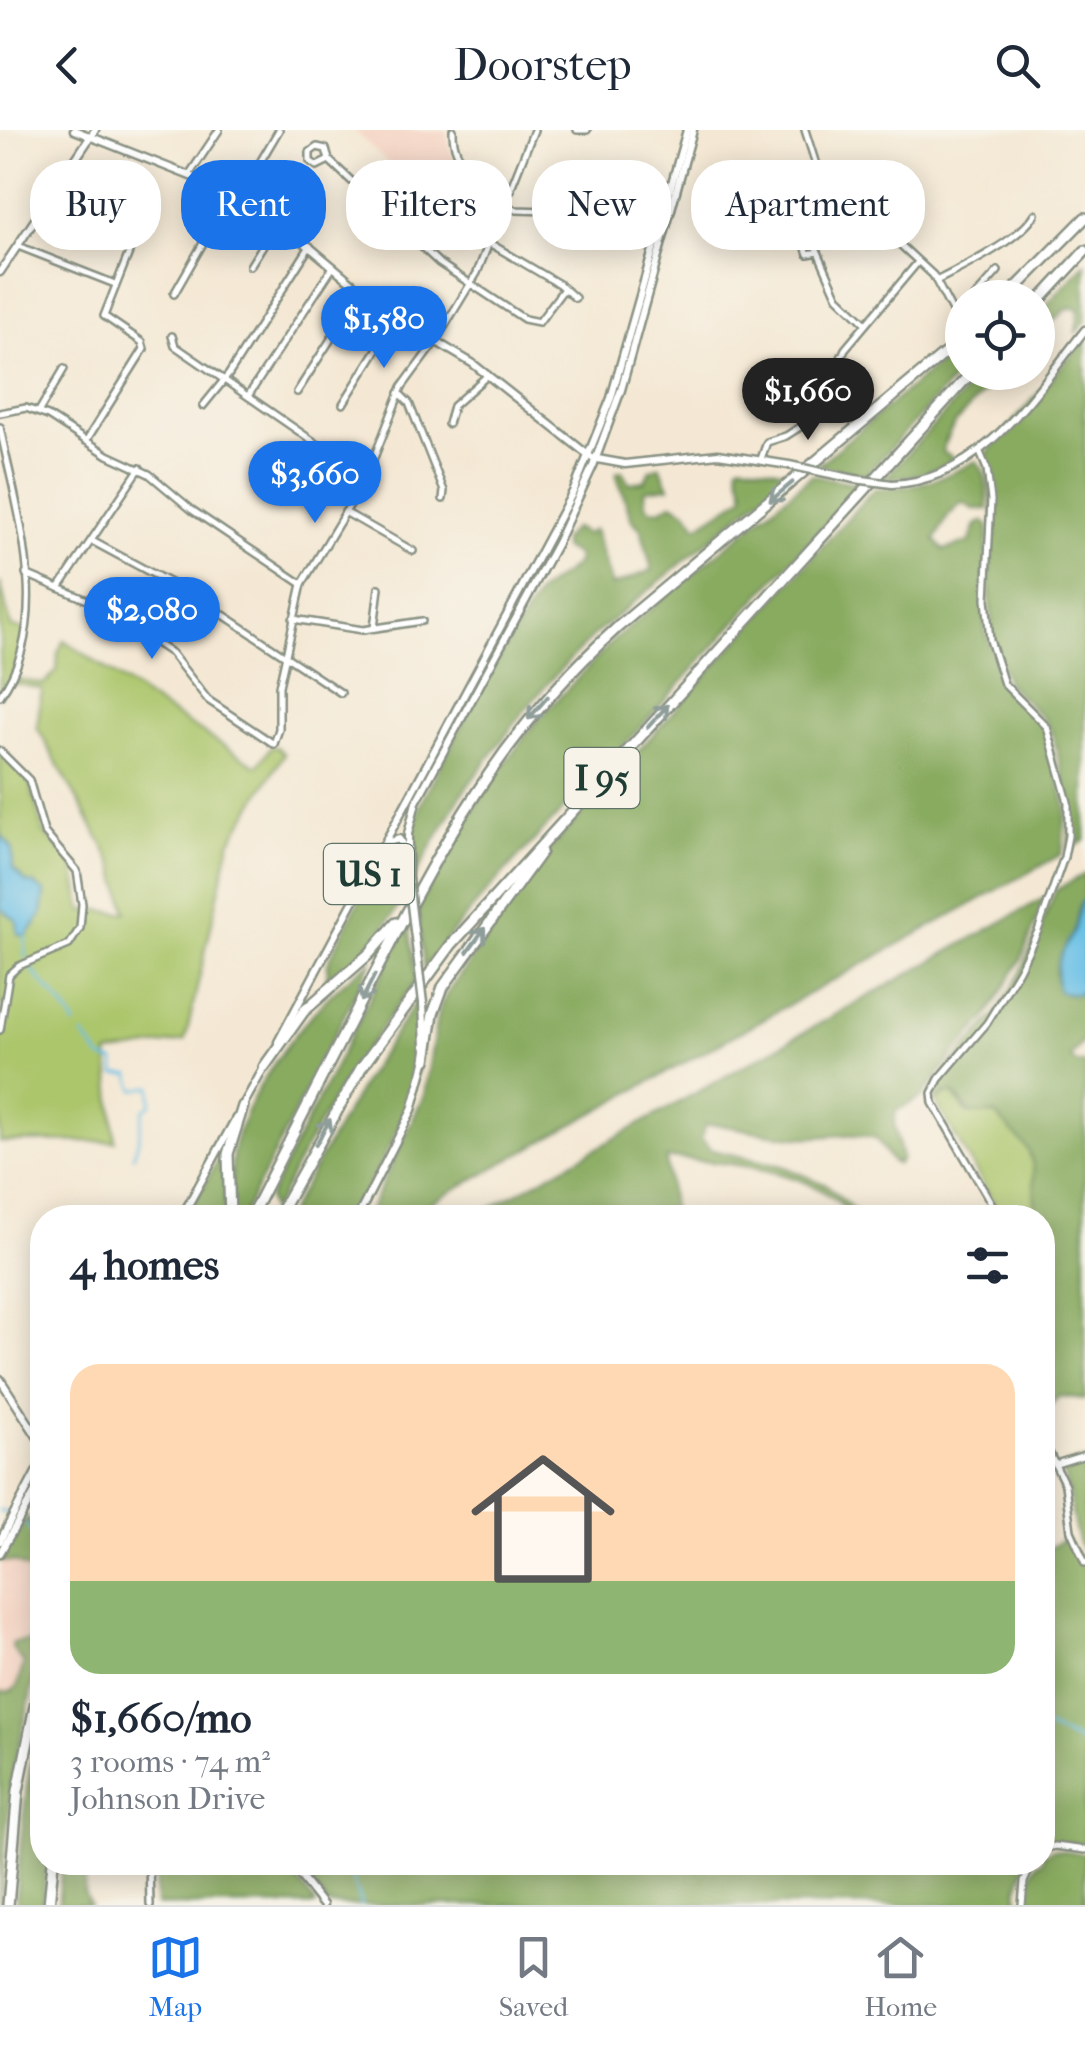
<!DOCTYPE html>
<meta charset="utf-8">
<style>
body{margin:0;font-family:"IM FELL French Canon",serif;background:#f6f6f7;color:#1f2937;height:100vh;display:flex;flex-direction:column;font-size:38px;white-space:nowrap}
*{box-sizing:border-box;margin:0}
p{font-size:32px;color:#747a83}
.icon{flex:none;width:55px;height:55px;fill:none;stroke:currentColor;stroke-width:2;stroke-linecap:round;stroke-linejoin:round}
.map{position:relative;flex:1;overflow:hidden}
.panel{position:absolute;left:30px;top:1075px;width:1025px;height:670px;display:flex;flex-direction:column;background:#fff;border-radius:40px;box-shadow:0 5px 25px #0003}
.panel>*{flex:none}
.guide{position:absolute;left:30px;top:30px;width:1025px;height:90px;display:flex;gap:20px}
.controls{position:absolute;left:945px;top:150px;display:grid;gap:20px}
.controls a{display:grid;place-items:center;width:110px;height:110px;border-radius:50%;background:#fff;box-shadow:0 5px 25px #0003;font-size:50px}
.price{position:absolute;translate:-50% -85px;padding:0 22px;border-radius:35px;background:#1a73e8;color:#fff;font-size:32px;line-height:65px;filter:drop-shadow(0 2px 5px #0008)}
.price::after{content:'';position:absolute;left:50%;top:60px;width:30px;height:22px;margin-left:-15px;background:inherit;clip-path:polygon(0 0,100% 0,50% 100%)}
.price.current{background:#222;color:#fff}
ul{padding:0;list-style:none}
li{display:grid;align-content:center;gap:20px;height:530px;padding:0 40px}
li span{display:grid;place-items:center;height:310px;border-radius:30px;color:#555}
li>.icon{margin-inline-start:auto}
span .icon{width:180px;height:180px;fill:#fffc;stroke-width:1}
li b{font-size:42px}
h2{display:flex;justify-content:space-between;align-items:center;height:120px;padding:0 40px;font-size:42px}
.pill{padding:0 35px;border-radius:40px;background:#fff;box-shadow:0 5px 25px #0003;font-size:35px;line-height:90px}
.pill.current{background:#1a73e8;color:#fff}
header{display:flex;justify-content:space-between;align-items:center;height:130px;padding:0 40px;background:#fff;font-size:45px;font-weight:600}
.dock{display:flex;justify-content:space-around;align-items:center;height:140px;border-top:2px solid #e0e1e3;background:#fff;font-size:28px;color:#747a83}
.dock a{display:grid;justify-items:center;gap:5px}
.dock .current{color:#1a73e8}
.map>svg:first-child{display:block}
.built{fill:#f5d3c2}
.green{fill:#acc66c;stroke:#668250;stroke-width:2.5}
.forest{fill:#89ab60;stroke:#54744a;stroke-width:2.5}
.water{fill:#69c0e6;stroke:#447e8d;stroke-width:2.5}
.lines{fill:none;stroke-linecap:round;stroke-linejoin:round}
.stream{stroke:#69c0e6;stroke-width:2.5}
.minor-casing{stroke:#8a9284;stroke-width:10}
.major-casing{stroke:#8a9284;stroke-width:11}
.highway-casing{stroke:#8a9284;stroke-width:14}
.minor{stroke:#fff;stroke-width:5}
.major{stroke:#fff;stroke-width:6}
.highway{stroke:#fff;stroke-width:9}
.major-bridge-casing{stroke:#8a9284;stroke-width:11;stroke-linecap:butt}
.major-bridge{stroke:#fff;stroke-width:6}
.oneway{stroke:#8f9e9a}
.labels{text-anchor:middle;stroke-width:8;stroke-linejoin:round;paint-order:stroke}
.shield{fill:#f7f3e8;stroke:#60746a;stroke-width:2.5}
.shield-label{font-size:35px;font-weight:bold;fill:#1f3d34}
</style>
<header><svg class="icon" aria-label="back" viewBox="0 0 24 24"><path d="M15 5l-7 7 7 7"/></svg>Doorstep<svg class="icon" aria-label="search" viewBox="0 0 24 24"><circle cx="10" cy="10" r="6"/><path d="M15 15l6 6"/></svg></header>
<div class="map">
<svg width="1085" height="1775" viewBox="0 0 1085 1775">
<rect width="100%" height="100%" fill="#f7f3e8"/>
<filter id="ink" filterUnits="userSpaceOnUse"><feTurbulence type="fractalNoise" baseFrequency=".01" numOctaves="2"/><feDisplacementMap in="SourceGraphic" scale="20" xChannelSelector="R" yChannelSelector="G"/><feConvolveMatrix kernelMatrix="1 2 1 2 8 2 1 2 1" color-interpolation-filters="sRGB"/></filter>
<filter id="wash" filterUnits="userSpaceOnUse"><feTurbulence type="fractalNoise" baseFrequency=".0048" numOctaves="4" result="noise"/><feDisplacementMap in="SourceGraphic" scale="40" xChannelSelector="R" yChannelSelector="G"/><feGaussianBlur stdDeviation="2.25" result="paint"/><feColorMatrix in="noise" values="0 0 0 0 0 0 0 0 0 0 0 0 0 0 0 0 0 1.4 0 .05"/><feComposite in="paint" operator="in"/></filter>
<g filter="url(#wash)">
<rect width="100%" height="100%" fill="#f4e8d4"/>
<g class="built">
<path d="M354 0H446L450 20 461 39 473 49 504 63 484 119 461 105Z"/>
<path d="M1 1431 15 1432 42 1447 40 1488 30 1511 17 1524 24 1533 17 1557 10 1562H0Z"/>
</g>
<g class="green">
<path d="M0 452 11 497 25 499 19 535 0 566Z"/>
<path d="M64 510 158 575 257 636 271 617H277L284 624 230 712 185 911 108 924 115 1011 0 1012V900L4 877 0 875V621L29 650 44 702 74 735 82 781C97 776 111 785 127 782L114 735 37 597 42 559 12 553 15 549 44 554 57 541 58 523Z"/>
<path d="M950 961 967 983 995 984 1000 988 1028 1019 1033 1035 1036 1087H1002L936 972Z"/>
</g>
<g class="forest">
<path d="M1085 134V192L1076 202 1079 178H1068L1038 204V184Z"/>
<path d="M1085 209V710L1069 720 1070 673 1053 606 1044 589 1007 553 992 504 989 458 994 389 986 324Z"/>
<path d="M962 214V240L866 345 818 335Z"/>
<path d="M982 243H1002C985 266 945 292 943 322L954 328 953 331C931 343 909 348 885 348Z"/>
<path d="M976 331C988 341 986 363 988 379H973L962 372 948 386 935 410 944 420 970 412 976 395 984 391 989 396 983 462 985 498 1001 554 1041 593 1047 606 1066 677 1062 724 405 1087 366 1088 424 965 438 882 446 865 550 719 874 359C913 359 942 349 976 331Z"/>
<path d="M744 333 792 342 593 506 557 543 524 581 461 665 416 744 413 701 422 670 489 544 537 465C548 450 566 448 577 432L576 425 563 418V409L574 398 586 404 594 400 612 456 652 440 641 399 632 390 616 343 622 341 629 353 645 351 650 340 660 336 669 357 645 360 646 374 650 379 660 380 672 373 685 380 698 396 744 366C747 354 736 347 739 334Z"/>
<path d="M812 345 865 355C784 434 713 519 637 601 566 679 487 754 424 839L417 775 484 662 534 594 615 509Z"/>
<path d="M396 721 402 724 404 769 376 809 334 848 327 849 328 832 381 727Z"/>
<path d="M1085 744V771L1079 776C1077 784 1077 794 1074 801 1065 823 1045 839 1063 863L1075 864 1085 857 1081 846 1085 836V909L1071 927 1077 934 1085 933V1269L1059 1266 1043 1282V1179L1048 1178 1049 1156 1043 1154 1042 1088 1036 1087 1033 1035 1028 1019 995 984C966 985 971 984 954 963H945L936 972 935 964 952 934 995 886 1020 845 1056 760Z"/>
<path d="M1046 767 1021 830 987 887 953 925 923 966 896 981 894 993 902 1029 898 1034 892 1032 876 1008C848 1000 825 1009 797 1007 771 1005 745 999 719 995H705L701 1009 712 1020 783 1036 827 1055 854 1080 855 1087H851C820 1038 721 1032 666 1028L673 1087H474Z"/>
<path d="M409 791 416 851C361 923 317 989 278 1072L271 1080 268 1068Z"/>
<path d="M372 831 242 1087 232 1088C233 1065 229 1039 234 1017 248 956 320 863 372 831Z"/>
<path d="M418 868C432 958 391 1011 352 1087L286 1088 365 949Z"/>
<path d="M222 1025 226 1087 186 1088 220 1026Z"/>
<path d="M1085 1330V1427C1070 1399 1073 1368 1062 1339L1067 1334Z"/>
<path d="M27 1387 33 1397 42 1399V1447L15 1432 1 1431Z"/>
<path d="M1066 1408 1085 1440V1716L1054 1711 1043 1714V1422Z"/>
<path d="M42 1468V1514L11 1652 0 1774V1562H10L17 1557 24 1533 12 1518 13 1513 30 1511 40 1488Z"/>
<path d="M42 1573V1732L47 1733 42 1775H16C20 1707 27 1640 42 1573Z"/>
<path d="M1054 1719 1085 1724V1775H1026L1028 1752 1037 1733 1042 1732 1044 1724Z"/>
<path d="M62 1733H114V1739L104 1747H85L84 1762 90 1775H58Z"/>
<path d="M155 1733H284L316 1775H156Z"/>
<path d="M295 1733H1026L1018 1758V1775H328Z"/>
</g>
<g class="water">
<path d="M0 704 12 718 13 739 28 754 33 753 45 762 42 784 26 807 18 804 17 791 0 778Z"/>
<path d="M1082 771H1085V836L1081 846 1085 857 1077 864 1059 862 1057 858C1055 830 1060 827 1073 803 1078 794 1077 781 1082 771Z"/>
</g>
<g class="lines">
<g class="stream">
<path d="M25 829 26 806"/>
<path d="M30 836C43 858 66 873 75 896"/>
<path d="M83 905 101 928 115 932V945L130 944 135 960 152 956 151 975 144 979C139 998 142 1006 133 1026"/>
<path d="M0 1381 9 1383"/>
<path d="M26 1393 42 1421"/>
<path d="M1042 1596 1085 1614"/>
<path d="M347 1732 361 1775"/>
</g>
</g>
</g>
<g filter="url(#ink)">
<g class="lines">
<defs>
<g id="minor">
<path d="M453 0C452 37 481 48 511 60"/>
<path d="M577 0H587"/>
<path d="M805 0 820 47 864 81 933 145 954 185 962 179"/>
<path d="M329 30 317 36 310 31V22L317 17 326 19 329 30 439 133 524 189 539 192 563 160"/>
<path d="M189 45 219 0"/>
<path d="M60 51 108 72"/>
<path d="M244 69 259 34 279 0"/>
<path d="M505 75 516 80 548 81 573 96"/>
<path d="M40 83 130 118"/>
<path d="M562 89 585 54H594L593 47 586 46 585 54"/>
<circle cx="578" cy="99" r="6"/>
<path d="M491 114 559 154 575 168"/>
<path d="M18 116 115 154"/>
<path d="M818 122 808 124 805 116 810 113 815 115 836 163 838 167 865 193"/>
<path d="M250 136 278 91"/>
<path d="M938 150C964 137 1021 109 1035 84"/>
<path d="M174 164 202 115 222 58"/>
<path d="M974 168 998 141"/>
<path d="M172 206 175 216 365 347"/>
<path d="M297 262 361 162"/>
<path d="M399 263 409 273 444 361 443 369"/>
<path d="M248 266 333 137"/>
<path d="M343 274 396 189"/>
<path d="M203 276 229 244 310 116"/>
<path d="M39 281 64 239"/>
<path d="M0 283 26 278 48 286 108 325 149 344 192 380 302 454"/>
<path d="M448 294 453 276 488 245"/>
<path d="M0 297C16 380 55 491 0 566"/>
<path d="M86 311 144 219 142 212 104 186 151 67"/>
<path d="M979 320 987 339 991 370 986 469 990 510 1004 554 1047 597 1068 672V706L1064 727 1038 801 1019 840 987 893 939 949 932 963 933 973 1000 1088"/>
<path d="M761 329 767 312 786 306 808 292 818 278 845 219 918 132"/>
<path d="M345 382 413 421"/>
<path d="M92 411 198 468 341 563"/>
<path d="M26 444 99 475 171 523 208 570 274 614 279 599V556L302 454 366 348 402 257 435 212 477 143 534 0"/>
<path d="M59 458 140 338"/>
<path d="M293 489 363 500 422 491"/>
<path d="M374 498 379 458"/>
<path d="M0 621 29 650 44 702 77 741 82 774 80 798 69 815 19 836 9 845 0 900"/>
<path d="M1042 1308 1065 1355 1071 1401 1085 1433"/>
<path d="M1056 1334 1085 1325"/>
<path d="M1042 1719 1055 1716 1085 1720"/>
<path d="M149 1732 150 1775"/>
<path d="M1022 1775 1024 1752 1033 1732"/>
</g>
<g id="major">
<path d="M74 0 218 57 269 83 388 183 472 233 592 328 625 334 718 324 789 335"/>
<path d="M0 142 95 0"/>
<path d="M826 343 855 349"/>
<path d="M892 354C982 351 1034 263 1085 200"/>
<path d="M386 713 399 709 405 720"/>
<path d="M408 749V704L416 672 557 413 593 336 621 260 693 0"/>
<path d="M414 800 418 832"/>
<path d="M423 873 425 916"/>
<path d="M278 912 574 360 611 268 687 0"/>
<path d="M242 977 265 936"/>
<path d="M181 1088 236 988"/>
<path d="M357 1088 412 980 426 929"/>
<path d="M0 1249 42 1314"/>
<path d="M0 1411 42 1331"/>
<path d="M0 1423 42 1350"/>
<path d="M289 1732 323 1775"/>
</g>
<g id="highway">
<path d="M1006 168 1085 88"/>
<path d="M1038 172 1085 121"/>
<path d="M426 930 433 884 443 857 541 722"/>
<path d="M264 937 304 881 369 824 396 793"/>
<path d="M230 1088 228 1024 243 976"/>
<path d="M250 1088C289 1011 329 934 368 857 442 714 498 605 619 496L962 209"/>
<path d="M277 1088 361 938 451 815 972 242"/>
<path d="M8 1775 18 1661 42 1541"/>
<path d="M49 1775 53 1732"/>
</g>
</defs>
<use href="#minor" class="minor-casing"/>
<use href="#major" class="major-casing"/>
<use href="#highway" class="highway-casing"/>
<use href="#minor" class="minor"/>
<use href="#major" class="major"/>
<use href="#highway" class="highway"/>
<defs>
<g id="major-bridge">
<path d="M789 335 826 343"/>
<path d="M855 349 892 354"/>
<path d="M408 749 414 800"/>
<path d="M418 832 423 873"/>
</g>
</defs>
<use href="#major-bridge" class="major-bridge-casing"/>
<use href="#major-bridge" class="major-bridge"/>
</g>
<defs><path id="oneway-shaft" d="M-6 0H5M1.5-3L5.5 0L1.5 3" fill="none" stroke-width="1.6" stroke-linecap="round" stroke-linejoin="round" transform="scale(2.5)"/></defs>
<g class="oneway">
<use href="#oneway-shaft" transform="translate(781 362) rotate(140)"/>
<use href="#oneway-shaft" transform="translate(538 578) rotate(131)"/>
<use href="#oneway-shaft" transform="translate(658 586) rotate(-48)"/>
<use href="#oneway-shaft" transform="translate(476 810) rotate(-54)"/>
<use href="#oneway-shaft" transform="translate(368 858) rotate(117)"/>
<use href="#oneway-shaft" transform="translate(323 1002) rotate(-61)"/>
</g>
</g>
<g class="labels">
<g class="shield">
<rect x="564.5" y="618" width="75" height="60" rx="8"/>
<rect x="324" y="714" width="90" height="60" rx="8"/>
</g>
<g class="shield-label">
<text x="602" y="660">I 95</text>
<text x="369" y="756">US 1</text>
</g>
</g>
</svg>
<div class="controls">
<a><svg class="icon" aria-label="locate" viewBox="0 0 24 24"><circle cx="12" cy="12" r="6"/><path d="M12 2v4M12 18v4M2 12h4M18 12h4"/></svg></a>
</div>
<b class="price" style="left:384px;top:241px">$1,580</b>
<b class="price current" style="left:808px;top:313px">$1,660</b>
<b class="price" style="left:315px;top:396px">$3,660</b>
<b class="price" style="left:152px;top:532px">$2,080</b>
<div class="guide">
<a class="pill">Buy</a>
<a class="pill current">Rent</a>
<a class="pill">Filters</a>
<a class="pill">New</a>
<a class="pill">Apartment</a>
</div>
<section class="panel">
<h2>4 homes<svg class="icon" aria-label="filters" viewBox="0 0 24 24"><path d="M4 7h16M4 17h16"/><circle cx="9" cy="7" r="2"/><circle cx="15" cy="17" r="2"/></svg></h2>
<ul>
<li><span style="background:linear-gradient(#ffd9b3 70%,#8fb573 0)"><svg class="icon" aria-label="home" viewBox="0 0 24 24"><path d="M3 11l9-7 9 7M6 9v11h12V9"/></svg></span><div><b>$1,660/mo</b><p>3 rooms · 74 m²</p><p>Johnson Drive</p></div></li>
</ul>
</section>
</div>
<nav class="dock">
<a class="current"><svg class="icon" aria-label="map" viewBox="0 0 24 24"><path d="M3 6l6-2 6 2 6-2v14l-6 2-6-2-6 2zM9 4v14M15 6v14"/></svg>Map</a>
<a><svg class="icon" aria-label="saved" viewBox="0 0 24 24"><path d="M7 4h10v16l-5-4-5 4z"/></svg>Saved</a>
<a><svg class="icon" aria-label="home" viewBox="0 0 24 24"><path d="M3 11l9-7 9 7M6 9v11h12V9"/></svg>Home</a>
</nav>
